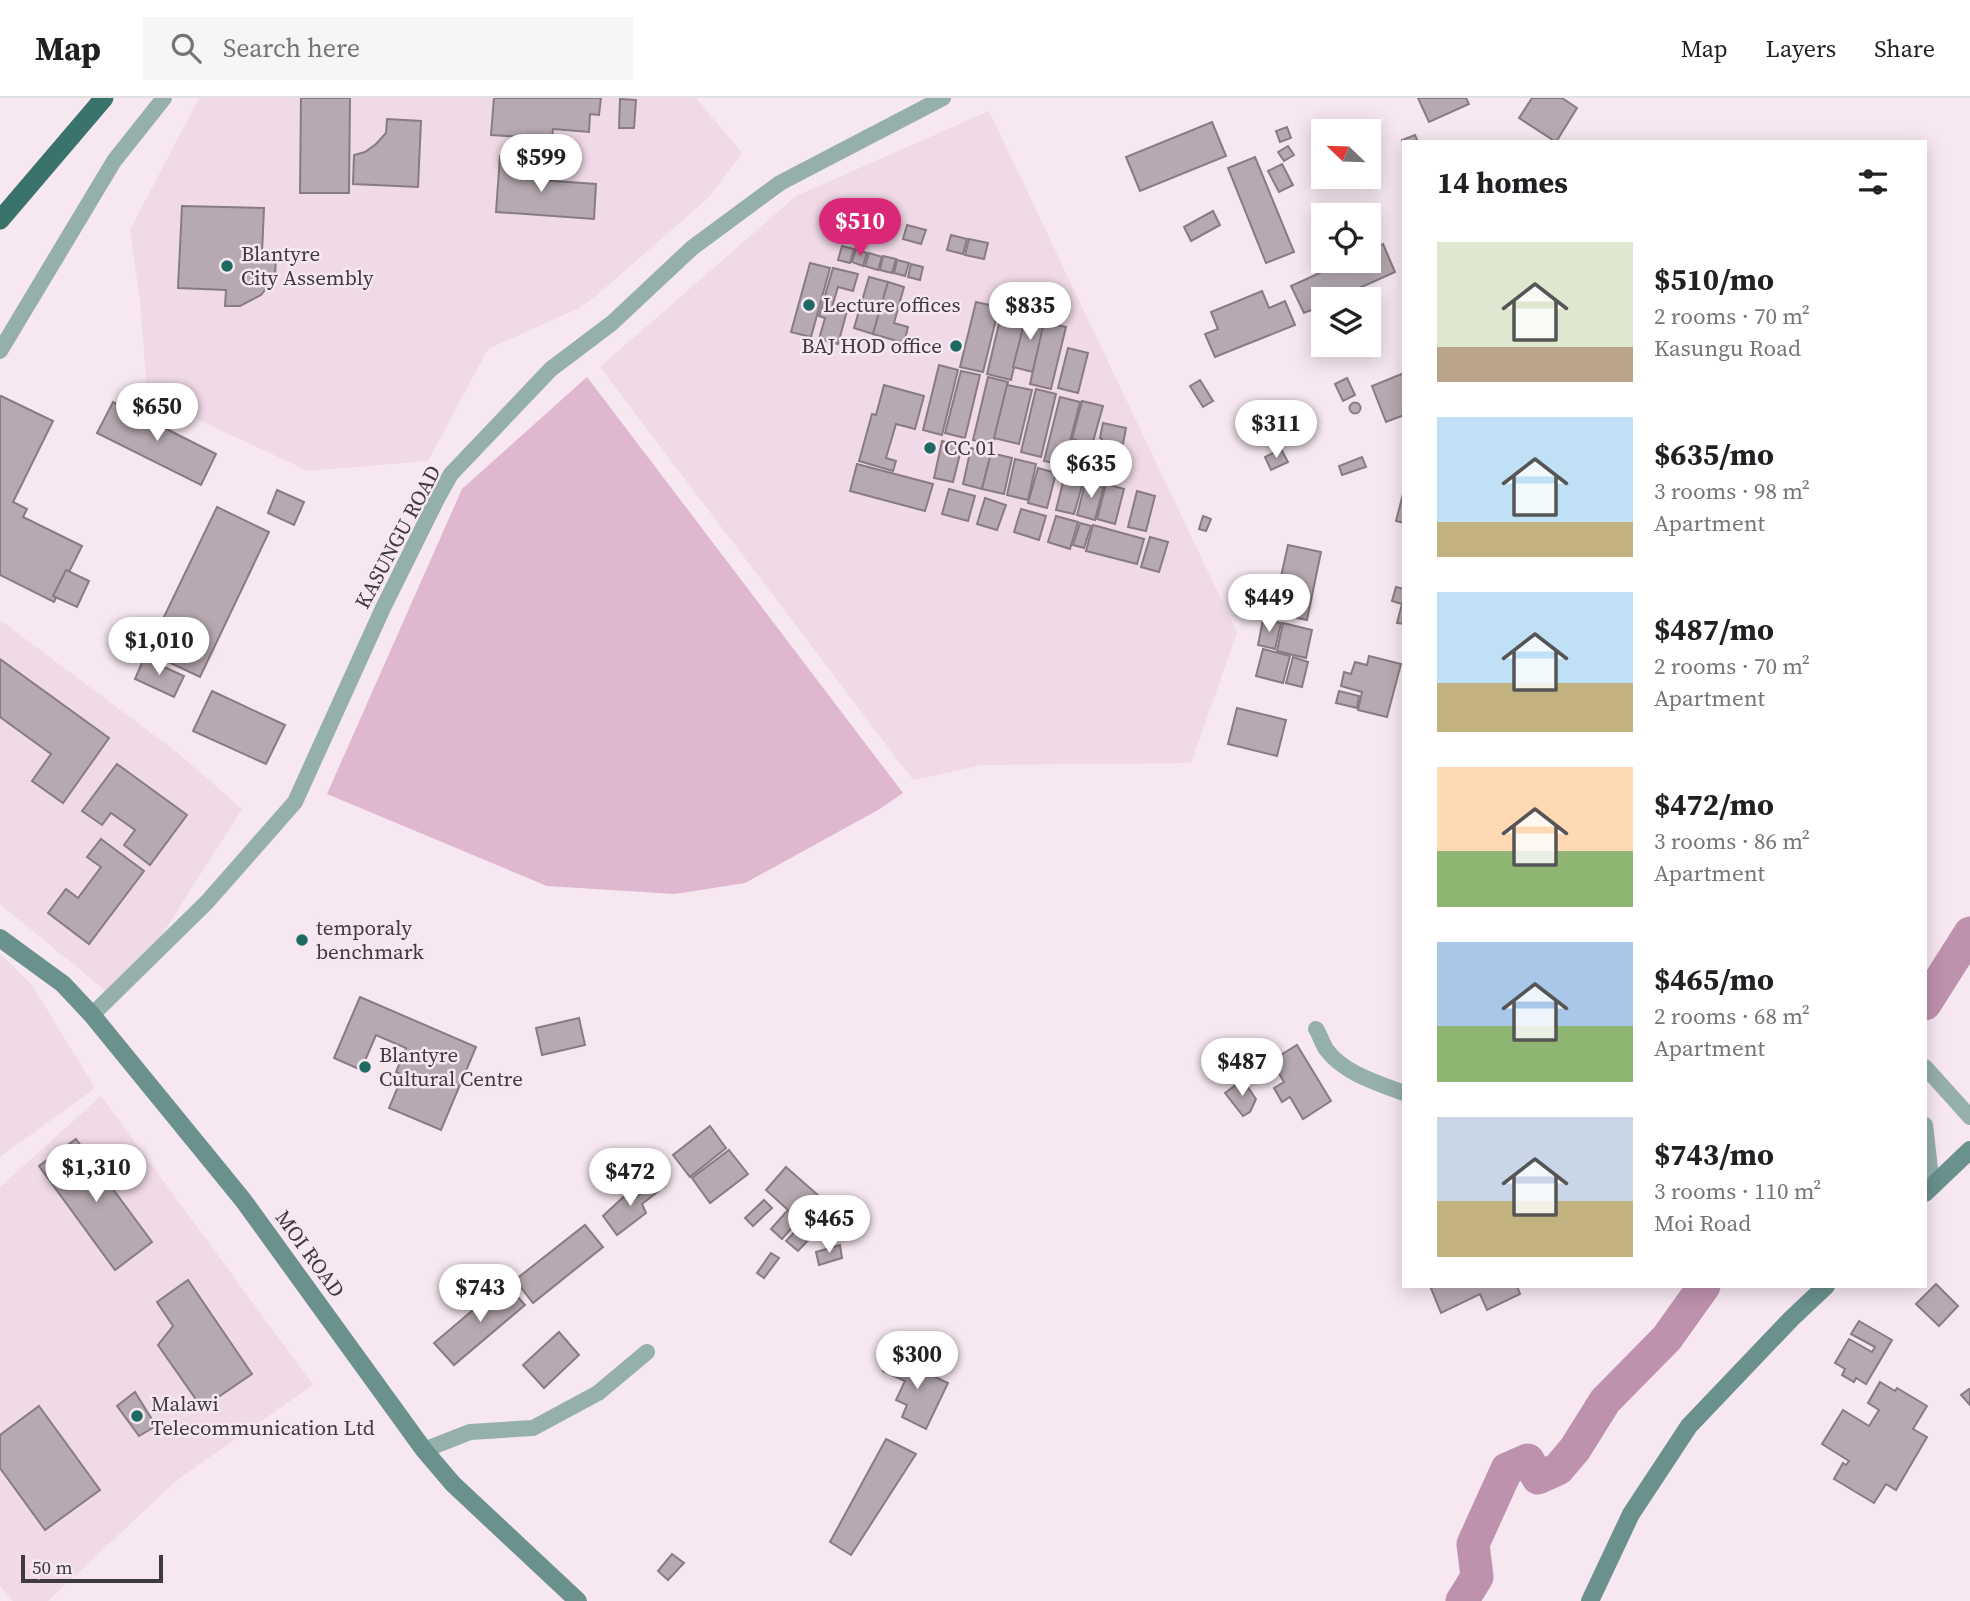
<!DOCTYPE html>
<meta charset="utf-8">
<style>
body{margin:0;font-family:"Source Serif 4",serif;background:#f6f6f6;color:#202124;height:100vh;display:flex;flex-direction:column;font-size:26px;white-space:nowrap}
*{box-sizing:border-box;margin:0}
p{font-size:23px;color:#757577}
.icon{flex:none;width:38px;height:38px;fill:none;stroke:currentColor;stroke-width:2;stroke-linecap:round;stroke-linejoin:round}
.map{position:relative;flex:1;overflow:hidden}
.details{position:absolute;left:1402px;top:42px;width:525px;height:1148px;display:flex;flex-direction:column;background:#fff;border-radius:0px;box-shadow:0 4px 18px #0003}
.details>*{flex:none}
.needle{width:46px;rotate:293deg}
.controls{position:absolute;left:1311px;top:21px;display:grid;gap:14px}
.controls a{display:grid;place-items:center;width:70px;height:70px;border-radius:0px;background:#fff;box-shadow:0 4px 18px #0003;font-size:35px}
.scale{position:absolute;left:21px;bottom:18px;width:142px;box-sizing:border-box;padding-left:7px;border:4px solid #3f3a3d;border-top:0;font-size:19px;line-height:24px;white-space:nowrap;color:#3f3a3d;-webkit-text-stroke:5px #f6e7f0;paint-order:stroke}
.price{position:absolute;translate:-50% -60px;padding:0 16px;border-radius:24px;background:#fff;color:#222;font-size:23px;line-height:46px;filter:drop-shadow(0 2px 4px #0008)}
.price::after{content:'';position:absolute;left:50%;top:42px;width:21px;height:16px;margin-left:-10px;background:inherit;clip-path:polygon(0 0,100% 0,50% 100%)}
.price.current{background:#db2777;color:#fff}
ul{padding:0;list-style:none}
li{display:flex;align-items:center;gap:21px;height:175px;padding:0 35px}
li span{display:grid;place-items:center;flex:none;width:196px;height:140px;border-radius:0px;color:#555}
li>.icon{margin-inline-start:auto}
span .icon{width:84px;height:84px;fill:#fffc;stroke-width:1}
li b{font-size:30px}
h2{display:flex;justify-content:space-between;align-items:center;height:84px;padding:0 35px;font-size:30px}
header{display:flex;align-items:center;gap:42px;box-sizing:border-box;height:98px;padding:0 35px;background:#fff;border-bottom:2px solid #e0e0e0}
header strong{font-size:33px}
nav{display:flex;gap:38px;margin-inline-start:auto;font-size:24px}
.search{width:490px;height:63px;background:#f6f6f6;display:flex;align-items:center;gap:18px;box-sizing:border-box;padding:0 24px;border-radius:0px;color:#757577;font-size:26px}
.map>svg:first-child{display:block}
.built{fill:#f0dae7}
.green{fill:#dfb7cf}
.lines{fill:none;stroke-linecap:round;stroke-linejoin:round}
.river{stroke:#be91ad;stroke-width:33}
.building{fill:#b7a9b1;stroke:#887b83;stroke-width:2}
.minor{stroke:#95afab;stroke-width:16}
.secondary{stroke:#6a918c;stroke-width:18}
.trunk{stroke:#3a726c;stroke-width:19}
.poi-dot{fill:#1e6962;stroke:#f6e7f0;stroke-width:2.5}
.labels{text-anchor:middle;stroke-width:5;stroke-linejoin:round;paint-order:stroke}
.poi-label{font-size:21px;fill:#3f3a3d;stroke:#f6e7f0;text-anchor:start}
.street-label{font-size:21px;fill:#3f3a3d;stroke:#f6e7f0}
</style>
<header>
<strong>Map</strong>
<div class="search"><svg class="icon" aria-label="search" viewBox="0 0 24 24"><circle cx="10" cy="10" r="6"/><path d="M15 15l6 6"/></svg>Search here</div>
<nav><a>Map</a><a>Layers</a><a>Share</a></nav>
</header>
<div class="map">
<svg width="1970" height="1503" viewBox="0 0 1970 1503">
<rect width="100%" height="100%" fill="#f6e7f0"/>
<g class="built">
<path d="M199 0H696L742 55 708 100 596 198 577 211 488 251 428 363 308 373 169 308 147 291 140 204 130 132Z"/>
<path d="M989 13 1237 535 1191 665 983 667 913 682 600 269 796 98Z"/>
<path d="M0 522 179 656 242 711 161 838 107 894 0 806Z"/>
<path d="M0 856 32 887 95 990 0 1059Z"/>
<path d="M101 998 313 1287 177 1382 48 1503H13L0 1488V1089Z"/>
</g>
<path class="green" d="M587 279 903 695 878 712 745 785 675 796 547 788 327 696 462 391Z"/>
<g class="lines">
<g class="river">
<path d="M1925 906 1970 835"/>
<path d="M1462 1503 1477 1479 1473 1446 1507 1371 1528 1362 1538 1380 1558 1371 1575 1351 1605 1303 1667 1240 1704 1188"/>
</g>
</g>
<g class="building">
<path d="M301 0H350L349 95H300Z"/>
<path d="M494 0H601L599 17 590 16 589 34 553 31 552 41 491 37Z"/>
<path d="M1418 0H1466L1469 6 1429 24Z"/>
<path d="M1532 0H1562L1577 10 1556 44 1519 20Z"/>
<path d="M620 1 636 2 634 30H619Z"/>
<path d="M387 21 421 23 418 89 353 86 354 57 365 54 376 46 386 35Z"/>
<path d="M1212 24 1226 58 1140 93 1126 59Z"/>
<path d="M1287 29 1291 40 1280 44 1276 33Z"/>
<path d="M1415 37 1418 44H1404V47L1402 42Z"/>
<path d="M1288 48 1294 57 1284 63 1278 54Z"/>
<path d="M500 58 527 60 526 81 596 86 594 121 496 114Z"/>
<path d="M1255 59 1294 154 1266 165 1228 70Z"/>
<path d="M1282 66 1293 87 1279 94 1268 73Z"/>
<path d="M182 108 264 110 262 155 276 156 275 179 261 197 240 208H225L226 192 178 190Z"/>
<path d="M1213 113 1220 127 1191 143 1184 129Z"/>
<path d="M907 127 926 132 921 146 903 141Z"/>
<path d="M951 137 967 141 963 156 947 152Z"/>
<path d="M969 141 988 145 984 161 965 157Z"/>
<path d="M1383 146 1395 174 1335 201H1323V207L1304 215 1291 188 1346 163H1368V153Z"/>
<path d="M842 148 854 151 850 165 838 162Z"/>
<path d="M856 151 867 155 863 168 852 164Z"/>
<path d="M869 155 882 159 878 172 865 168Z"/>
<path d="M883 158 896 161 892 175 880 172Z"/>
<path d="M897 162 909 165 905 178 894 175Z"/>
<path d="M810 165 830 170 811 239 791 234Z"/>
<path d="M911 166 923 169 920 182 908 179Z"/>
<path d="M833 170 858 176 853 193 838 189 832 209 847 213 838 246 819 241 825 220 819 218Z"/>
<path d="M869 179 888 184 873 236 854 230Z"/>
<path d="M888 184 904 189 894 225 908 229 904 245 873 236Z"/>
<path d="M1262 193 1269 210 1285 203 1295 227 1215 259 1205 236 1218 231 1211 214Z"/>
<path d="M976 204 999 209 983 274 960 269Z"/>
<path d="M1003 209 1027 214 1011 282 987 276Z"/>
<path d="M1027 214 1046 219 1033 274 1013 269Z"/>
<path d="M1044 224 1066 229 1051 291 1030 286Z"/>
<path d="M1068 250 1088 255 1078 295 1058 290Z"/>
<path d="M939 267 958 272 942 337 923 332Z"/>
<path d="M961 273 980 277 965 340 945 335Z"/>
<path d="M1404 275V317L1386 324 1372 288Z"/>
<path d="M988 279 1008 284 993 347 973 342Z"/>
<path d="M1347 280 1355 297 1343 303 1335 286Z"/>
<path d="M1200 282 1213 303 1203 309 1190 288Z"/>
<path d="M884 287 924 298 915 331 896 326 886 360 896 363 893 373 859 363 872 316 876 317Z"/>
<path d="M1007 287 1032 292 1019 346 994 340Z"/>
<path d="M1036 291 1056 296 1041 359 1021 354Z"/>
<path d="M1 298 53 323 13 404 27 411 23 419 82 448 54 504 0 477V300Z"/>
<path d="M1060 299 1080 304 1064 367 1044 363Z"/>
<path d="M1082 303 1103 308 1085 372 1069 368 1076 342 1072 341Z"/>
<path d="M113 304 216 356 201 387 97 335Z"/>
<circle cx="1355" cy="310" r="5.5"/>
<path d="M1278 307 1284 319 1253 336 1247 324Z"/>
<path d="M1103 325 1126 330 1123 346 1118 345 1115 360 1099 356 1102 341 1100 340Z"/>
<path d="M942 343 962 348 953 384 934 380Z"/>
<path d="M971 350 991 355 982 391 963 386Z"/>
<path d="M1281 351 1288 364 1271 372 1265 359Z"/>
<path d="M991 355 1012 360 1004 396 982 391Z"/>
<path d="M1362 359 1366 369 1342 377 1339 368Z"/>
<path d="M1015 361 1036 366 1028 402 1007 397Z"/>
<path d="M857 366 933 386 925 413 850 393Z"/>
<path d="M1038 370 1056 375 1047 410 1028 405Z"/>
<path d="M1065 376 1084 381 1074 416 1056 412Z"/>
<path d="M1086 382 1104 387 1095 422 1077 417Z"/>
<path d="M1106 386 1124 391 1115 426 1097 421Z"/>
<path d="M949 391 975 398 968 423 942 416Z"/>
<path d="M277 392 304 404 294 427 268 415Z"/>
<path d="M1404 392V425L1396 423Z"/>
<path d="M1137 393 1155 398 1146 433 1128 429Z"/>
<path d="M985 400 1006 407 997 432 977 426Z"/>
<path d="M217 409 269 434 200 579 147 554Z"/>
<path d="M1021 411 1046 418 1039 442 1014 434Z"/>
<path d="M1056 418 1078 424 1070 451 1048 444Z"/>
<path d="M1203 418 1211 421 1206 433 1199 431Z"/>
<path d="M1080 425 1091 428 1084 450 1073 447Z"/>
<path d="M1093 427 1144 441 1137 466 1086 453Z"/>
<path d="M1150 439 1168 444 1159 474 1141 469Z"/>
<path d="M1288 447 1321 454 1307 522 1273 515Z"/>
<path d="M66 472 89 483 77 509 53 498Z"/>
<path d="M1396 489 1404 491V526L1397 525 1402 506 1392 503Z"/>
<path d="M1263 522 1281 525 1275 551 1258 547Z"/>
<path d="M1283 525 1312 532 1306 560 1277 553Z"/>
<path d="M1263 551 1290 558 1283 585 1256 578Z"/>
<path d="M1369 558 1401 566 1387 619 1358 612 1362 594 1341 588 1344 574 1351 576 1355 564 1367 567Z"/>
<path d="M1293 559 1308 564 1302 589 1286 585Z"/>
<path d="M144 560 184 578 174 599 135 581Z"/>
<path d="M0 561 109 640 63 705 32 683 51 656 0 619Z"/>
<path d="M212 593 285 627 266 666 193 633Z"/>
<path d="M1339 593 1359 598 1357 610 1336 605Z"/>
<path d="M1237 610 1286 622 1277 658 1228 646Z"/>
<path d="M117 666 187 717 150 767 124 747 135 732 111 715 102 727 82 713Z"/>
<path d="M101 741 144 773 89 846 48 815 66 791 78 800 101 769 87 759Z"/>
<path d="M360 899 476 949 441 1032 389 1010 403 977 396 974 406 950 376 937 361 972 334 960Z"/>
<path d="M579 920 585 947 542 957 536 930Z"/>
<path d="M1297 947 1331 1003 1303 1021 1290 999 1282 1004 1274 990 1284 984 1271 963Z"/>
<path d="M1243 982 1256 1001 1250 1014 1243 1018 1225 995Z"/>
<path d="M710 1028 726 1050 690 1079 673 1057Z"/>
<path d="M76 1041 152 1144 115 1172 39 1068Z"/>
<path d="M729 1052 748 1076 710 1105 692 1080Z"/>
<path d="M786 1069 819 1098 782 1141 771 1131 788 1112 766 1092Z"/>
<path d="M660 1081 665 1088 642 1106 646 1115 617 1137 603 1118 631 1092 636 1099Z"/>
<path d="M764 1102 772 1110 753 1128 745 1120Z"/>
<path d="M802 1126 814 1136 798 1153 786 1143Z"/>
<path d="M585 1127 603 1149 533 1205 515 1182Z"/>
<path d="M840 1147 842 1160 819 1167 816 1154Z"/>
<path d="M771 1155 779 1160 764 1180 757 1175Z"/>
<path d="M188 1182 252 1276 202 1310 158 1247 173 1228 157 1204Z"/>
<path d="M505 1185 525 1207 454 1267 434 1245Z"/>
<path d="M1936 1186 1958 1208 1939 1228 1916 1206Z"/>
<path d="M1430 1188H1517L1520 1196 1487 1212 1480 1196 1441 1215Z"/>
<path d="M1859 1223 1892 1242 1866 1286 1856 1280 1854 1284 1842 1277 1845 1271 1835 1265 1849 1241 1872 1254 1875 1249 1851 1236Z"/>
<path d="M559 1234 579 1257 544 1290 523 1267Z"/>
<path d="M913 1249 922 1253 918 1262 909 1258Z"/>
<path d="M891 1258 948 1285 926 1331 902 1319 907 1307 896 1302 905 1283 883 1273Z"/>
<path d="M1880 1284 1895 1293 1897 1290 1927 1308 1913 1331 1927 1339 1896 1392 1886 1386 1874 1405 1834 1381 1843 1365 1846 1367 1849 1363 1822 1346 1843 1312 1869 1328 1879 1312 1868 1305Z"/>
<path d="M1969 1291 1970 1292V1307L1961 1297Z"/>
<path d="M135 1294 156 1328 139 1338 117 1308Z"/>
<path d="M39 1308 100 1392 45 1432 0 1370V1337Z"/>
<path d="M886 1341 916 1356 851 1457 830 1444Z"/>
<path d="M672 1456 684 1465 668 1482 658 1473Z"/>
</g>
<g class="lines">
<g class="minor">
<path d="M0 253 114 63 164 0"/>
<path d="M92 917 207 804 295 704 383 510 438 399 451 376 551 271 612 225 692 150 780 85 943 0"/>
<path d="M1316 931C1320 937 1322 945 1326 951 1343 975 1377 985 1404 995"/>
<path d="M1925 969 1970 1019"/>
<path d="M1925 1027 1932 1088"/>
<path d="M424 1352 470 1334 533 1330 598 1295 647 1254"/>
</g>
<g class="secondary">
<path d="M0 840 63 886 92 917 243 1102 424 1352 453 1386 578 1503"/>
<path d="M1925 1095 1970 1052"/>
<path d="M1590 1503 1631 1416 1689 1328 1791 1221 1826 1188"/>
</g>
<path class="trunk" d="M0 122 104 0"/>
</g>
<g class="poi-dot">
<circle cx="227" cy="168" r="7"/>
<circle cx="809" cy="207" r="7"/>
<circle cx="956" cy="248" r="7"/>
<circle cx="930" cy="350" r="7"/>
<circle cx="302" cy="842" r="7"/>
<circle cx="365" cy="969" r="7"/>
<circle cx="137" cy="1318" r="7"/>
</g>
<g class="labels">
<g class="poi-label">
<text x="241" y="163">Blantyre<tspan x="241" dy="24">City Assembly</tspan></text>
<text x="823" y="214">Lecture offices</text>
<text x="942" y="255" text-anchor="end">BAJ HOD office</text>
<text x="944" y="357">CC 01</text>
<text x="316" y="837">temporaly<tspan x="316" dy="24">benchmark</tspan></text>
<text x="379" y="964">Blantyre<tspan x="379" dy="24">Cultural Centre</tspan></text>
<text x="151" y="1313">Malawi<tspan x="151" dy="24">Telecommunication Ltd</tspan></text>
</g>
<g class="street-label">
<text transform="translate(398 439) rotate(-62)" y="7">KASUNGU ROAD</text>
<text transform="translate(310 1156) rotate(54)" y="7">MOI ROAD</text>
</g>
</g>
</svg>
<div class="controls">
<a><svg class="needle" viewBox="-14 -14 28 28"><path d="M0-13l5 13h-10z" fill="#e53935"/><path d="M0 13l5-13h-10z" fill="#757577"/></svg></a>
<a><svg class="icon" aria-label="locate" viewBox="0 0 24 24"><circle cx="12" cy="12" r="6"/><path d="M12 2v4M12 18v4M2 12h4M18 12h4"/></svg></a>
<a><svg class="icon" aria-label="layers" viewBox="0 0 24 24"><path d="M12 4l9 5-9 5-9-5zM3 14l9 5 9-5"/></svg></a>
</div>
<div class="scale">50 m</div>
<b class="price" style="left:541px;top:96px">$599</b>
<b class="price current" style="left:860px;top:160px">$510</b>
<b class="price" style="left:1030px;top:244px">$835</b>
<b class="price" style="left:157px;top:345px">$650</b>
<b class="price" style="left:1276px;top:362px">$311</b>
<b class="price" style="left:1091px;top:402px">$635</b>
<b class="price" style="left:1269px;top:536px">$449</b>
<b class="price" style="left:159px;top:579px">$1,010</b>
<b class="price" style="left:1242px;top:1000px">$487</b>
<b class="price" style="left:96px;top:1106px">$1,310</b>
<b class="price" style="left:630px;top:1110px">$472</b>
<b class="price" style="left:829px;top:1157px">$465</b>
<b class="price" style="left:480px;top:1226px">$743</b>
<b class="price" style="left:917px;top:1293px">$300</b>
<section class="details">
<h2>14 homes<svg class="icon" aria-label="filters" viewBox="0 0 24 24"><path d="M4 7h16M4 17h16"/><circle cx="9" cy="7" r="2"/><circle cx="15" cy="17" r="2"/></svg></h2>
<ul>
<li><span style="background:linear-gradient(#dfe7d0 75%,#b9a48a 0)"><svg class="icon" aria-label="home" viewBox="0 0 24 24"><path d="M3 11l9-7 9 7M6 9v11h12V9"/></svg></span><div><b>$510/mo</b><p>2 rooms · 70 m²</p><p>Kasungu Road</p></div></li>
<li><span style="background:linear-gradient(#bfe0f5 75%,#c2b280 0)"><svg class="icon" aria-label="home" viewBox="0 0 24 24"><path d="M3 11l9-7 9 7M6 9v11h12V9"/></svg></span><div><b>$635/mo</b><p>3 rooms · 98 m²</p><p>Apartment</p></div></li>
<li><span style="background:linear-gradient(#bfe0f5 65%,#c2b280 0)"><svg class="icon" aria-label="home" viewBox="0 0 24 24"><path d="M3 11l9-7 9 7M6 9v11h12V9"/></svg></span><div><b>$487/mo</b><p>2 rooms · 70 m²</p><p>Apartment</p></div></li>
<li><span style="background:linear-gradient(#ffd9b3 60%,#8fb573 0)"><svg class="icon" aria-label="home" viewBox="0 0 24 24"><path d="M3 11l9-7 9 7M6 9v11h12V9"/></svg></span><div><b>$472/mo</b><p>3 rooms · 86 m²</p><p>Apartment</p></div></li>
<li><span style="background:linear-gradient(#a9c7e8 60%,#8fb573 0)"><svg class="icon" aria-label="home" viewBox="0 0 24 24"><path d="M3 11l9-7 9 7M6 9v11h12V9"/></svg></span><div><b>$465/mo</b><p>2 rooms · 68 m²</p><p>Apartment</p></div></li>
<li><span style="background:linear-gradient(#c9d6e8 60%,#c2b280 0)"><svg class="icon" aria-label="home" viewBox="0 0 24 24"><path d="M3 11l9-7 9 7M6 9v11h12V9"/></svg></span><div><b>$743/mo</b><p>3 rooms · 110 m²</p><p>Moi Road</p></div></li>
</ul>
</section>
</div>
